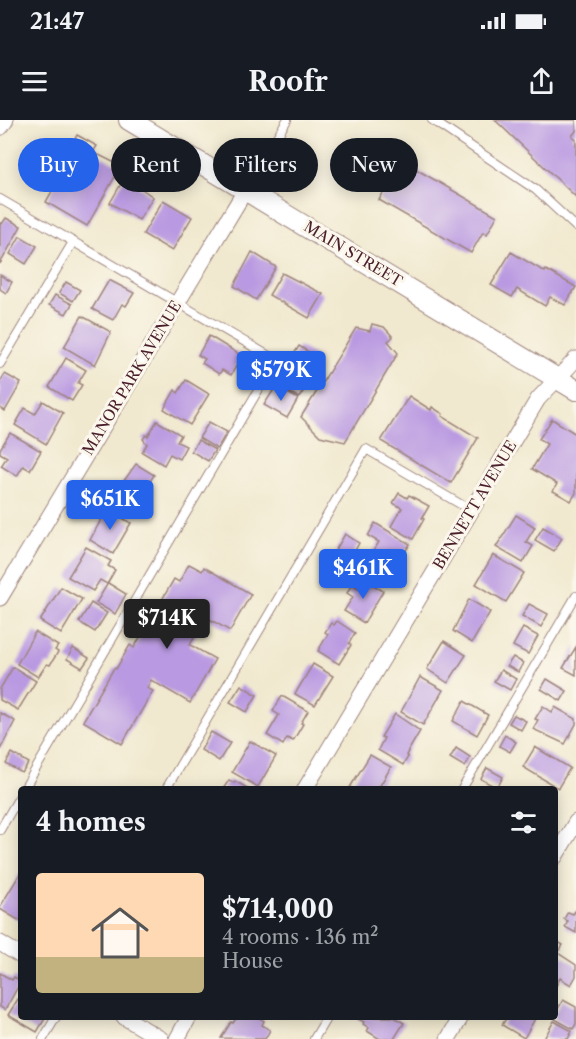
<!DOCTYPE html>
<meta charset="utf-8">
<style>
body{margin:0;font-family:"Libre Caslon Text",serif;background:#242831;color:#f1f3f6;height:100vh;display:flex;flex-direction:column;font-size:22px;white-space:nowrap}
*{box-sizing:border-box;margin:0}
p{font-size:20px;color:#9ea1a6}
.icon{flex:none;width:33px;height:33px;fill:none;stroke:currentColor;stroke-width:2;stroke-linecap:round;stroke-linejoin:round}
.map{position:relative;flex:1;overflow:hidden}
.drawer{position:absolute;left:18px;top:666px;width:540px;height:234px;display:flex;flex-direction:column;background:#171b24;border-radius:6px;box-shadow:0 3px 15px #0003}
.drawer>*{flex:none}
.hud{position:absolute;left:18px;top:18px;width:540px;height:54px;display:flex;gap:12px}
.price{position:absolute;translate:-50% -51px;padding:0 14px;border-radius:6px;background:#2563eb;color:#fff;font-size:20px;line-height:39px;filter:drop-shadow(0 2px 3px #0008)}
.price::after{content:'';position:absolute;left:50%;top:36px;width:18px;height:14px;margin-left:-9px;background:inherit;clip-path:polygon(0 0,100% 0,50% 100%)}
.price.current{background:#222;color:#fff}
ul{padding:0;list-style:none}
li{display:flex;align-items:center;gap:18px;height:150px;padding:0 18px}
li+li{border-top:2px solid #363941}
li span{display:grid;place-items:center;flex:none;width:168px;height:120px;border-radius:6px;color:#555}
li>.icon{margin-inline-start:auto}
span .icon{width:72px;height:72px;fill:#fffc;stroke-width:1}
li b{font-size:26px}
h2{display:flex;justify-content:space-between;align-items:center;height:72px;padding:0 18px;font-size:26px}
.chip{padding:0 21px;border-radius:27px;background:#171b24;box-shadow:0 3px 15px #0003;font-size:21px;line-height:54px}
.chip.current{background:#2563eb;color:#fff}
.status{display:flex;justify-content:space-between;align-items:center;height:42px;padding:0 30px;background:#171b24;direction:ltr}
.status svg{height:16px;fill:currentColor}
header{display:flex;justify-content:space-between;align-items:center;height:78px;padding:0 18px;background:#171b24;font-size:27px;font-weight:700}
.map>svg:first-child{display:block}
.building{fill:#b999e1}
.lines{fill:none;stroke-linecap:round;stroke-linejoin:round}
.service-casing{stroke:#9e847d;stroke-width:10}
.minor-casing{stroke:#9e847d;stroke-width:17}
.tertiary-casing{stroke:#9e847d;stroke-width:20}
.secondary-casing{stroke:#9e847d;stroke-width:22}
.service{stroke:#fff;stroke-width:8}
.minor{stroke:#fff;stroke-width:15}
.tertiary{stroke:#fff;stroke-width:18}
.secondary{stroke:#fff;stroke-width:20}
.labels{text-anchor:middle;stroke-width:6;stroke-linejoin:round;paint-order:stroke}
.street-label{font-size:15px;fill:#4a1f2b;stroke:#fbf7ec}
</style>
<div class="status"><b>21:47</b><svg viewBox="0 0 49 12"><path d="M0 12V9h3v3zM5 12V6h3v6zM10 12V3h3v9zM15 12V0h3v12zM26 1h20v11H26zM47 4h2v5h-2z"/></svg></div>
<header><svg class="icon" aria-label="menu" viewBox="0 0 24 24"><path d="M4 6h16M4 12h16M4 18h16"/></svg>Roofr<svg class="icon" aria-label="share" viewBox="0 0 24 24"><path d="M12 15V3M7 8l5-5 5 5M5 13v7h14v-7"/></svg></header>
<div class="map">
<svg width="576" height="919" viewBox="0 0 576 919">
<rect width="100%" height="100%" fill="#fbf7ec"/>
<filter id="ink" filterUnits="userSpaceOnUse"><feTurbulence type="fractalNoise" baseFrequency=".0167" numOctaves="2"/><feDisplacementMap in="SourceGraphic" scale="12" xChannelSelector="R" yChannelSelector="G"/><feConvolveMatrix kernelMatrix="1 2 1 2 8 2 1 2 1" color-interpolation-filters="sRGB"/></filter>
<filter id="wash" filterUnits="userSpaceOnUse"><feTurbulence type="fractalNoise" baseFrequency=".008" numOctaves="4" result="noise"/><feDisplacementMap in="SourceGraphic" scale="24" xChannelSelector="R" yChannelSelector="G"/><feGaussianBlur stdDeviation="1.35" result="paint"/><feColorMatrix in="noise" values="0 0 0 0 0 0 0 0 0 0 0 0 0 0 0 0 0 1.4 0 .05"/><feComposite in="paint" operator="in"/></filter>
<g filter="url(#wash)">
<rect width="100%" height="100%" fill="#f1e9cf"/>
<g id="blocks">
<g class="building">
<path d="M495 0H576V11L572 16 576 20V77Z"/>
<path d="M77 15 97 26 93 32 121 46 87 106 46 82 65 48 60 45Z"/>
<path d="M402 41 497 96 487 114 483 112 471 133 379 80Z"/>
<path d="M125 57 153 77 139 100 110 83Z"/>
<path d="M163 80 192 97 172 131 143 114Z"/>
<path d="M6 98 21 106 0 144V103L2 104Z"/>
<path d="M20 116 37 126 26 144 10 134Z"/>
<path d="M252 132 276 147 256 180 234 166Z"/>
<path d="M511 132 545 152 546 150 576 167 565 185 550 177 545 186 517 169 512 177 491 165Z"/>
<path d="M282 153 323 174 309 198 269 175Z"/>
<path d="M0 155 12 162 6 173 0 169Z"/>
<path d="M109 160 134 173 126 186 122 184 113 200 92 189Z"/>
<path d="M66 162 80 170 73 181 59 173Z"/>
<path d="M55 175 72 184 66 194 49 185Z"/>
<path d="M82 196 111 212 95 245 64 227Z"/>
<path d="M372 204 384 207 393 217 388 221 398 233 345 322 320 316 301 297 356 208 370 211Z"/>
<path d="M209 216 242 236 231 255 222 250 219 254 202 243 205 239 198 235Z"/>
<path d="M299 226 319 238 311 252 314 254 299 278 278 265 289 246 287 245 291 240 300 245 301 242 294 234Z"/>
<path d="M66 238 86 250 78 263 82 265 72 281 49 267Z"/>
<path d="M5 254 21 263 5 291 0 288V262Z"/>
<path d="M186 260 209 274 190 305 164 289 175 270 178 273Z"/>
<path d="M276 266 298 279 287 298 264 285Z"/>
<path d="M409 276 431 290 432 287 443 294 442 296 478 318 451 363 381 321Z"/>
<path d="M43 281 63 293 46 324 15 305 25 288 35 294Z"/>
<path d="M552 299 576 314V373L571 381 553 371 557 364 532 349 547 324 539 319Z"/>
<path d="M157 301 181 315 177 322 186 326 179 339 170 334 164 345 142 332 147 324 143 319 146 315 148 316Z"/>
<path d="M209 302 227 312 217 329 199 318Z"/>
<path d="M10 313 41 331 30 350 23 346 17 356 1 346 7 337 0 333V329Z"/>
<path d="M198 320 215 330 208 341 191 331Z"/>
<path d="M136 344 154 355 136 384 116 372Z"/>
<path d="M399 373 407 378 409 375 429 386 422 398 424 399 413 419 391 406 402 388 393 383Z"/>
<path d="M107 389 131 403 113 434 90 420Z"/>
<path d="M516 395 535 407 526 422 533 426 523 443 496 427Z"/>
<path d="M375 403 410 424 391 456 367 441 379 422 368 416Z"/>
<path d="M543 407 562 418 554 431 535 420Z"/>
<path d="M345 414 359 423 350 440 335 431Z"/>
<path d="M86 427 111 441 108 446 115 450 107 464 100 460 93 471 68 457Z"/>
<path d="M493 435 524 453 506 482 476 464Z"/>
<path d="M189 444 202 451 204 447 251 474 230 511 206 497 190 525 215 539 190 583 151 560 147 568 153 571 122 624 83 601 114 548 116 549 130 525 134 528 174 459 179 462Z"/>
<path d="M364 459 383 471 364 503 344 491 353 477 347 473 352 464 358 468Z"/>
<path d="M108 463 126 474 115 494 96 483Z"/>
<path d="M61 467 82 479 61 514 40 501Z"/>
<path d="M469 479 490 492 472 523 453 511Z"/>
<path d="M91 483 107 493 95 512 79 502Z"/>
<path d="M529 484 548 494 541 507 522 496Z"/>
<path d="M337 501 355 513 349 523 351 525 339 544 318 531 328 514 325 512 331 503 334 505Z"/>
<path d="M523 508 538 516 528 534 513 526Z"/>
<path d="M35 512 58 526 55 530 58 532 50 545 47 544 38 557 17 544Z"/>
<path d="M444 521 466 535 448 563 427 549Z"/>
<path d="M576 527V555L563 548Z"/>
<path d="M73 528 89 538 82 548 67 539Z"/>
<path d="M513 537 523 543 518 552 507 546Z"/>
<path d="M313 544 333 556 315 585 295 574Z"/>
<path d="M13 547 36 561 18 590 0 580V569Z"/>
<path d="M501 550 516 559 510 570 494 561Z"/>
<path d="M420 557 443 570 423 605 401 592Z"/>
<path d="M547 559 567 571 561 581 541 569Z"/>
<path d="M241 565 257 575 247 592 230 582Z"/>
<path d="M282 576 308 591 301 603 303 604 293 621 287 618 283 625 267 615 279 595 273 591Z"/>
<path d="M464 581 488 595 477 615 453 601Z"/>
<path d="M543 586 552 592 555 587 576 599V604L565 624 533 609 538 600 535 599Z"/>
<path d="M0 593 15 601 0 630Z"/>
<path d="M395 594 420 611 406 635 408 637 403 645 378 630 384 618 381 617Z"/>
<path d="M514 595 526 601 521 610 509 603Z"/>
<path d="M211 612 230 623 219 641 201 630Z"/>
<path d="M505 615 516 622 510 632 499 626Z"/>
<path d="M250 621 276 636 258 667 232 652Z"/>
<path d="M535 627 570 648 558 668 523 647Z"/>
<path d="M456 628 470 637 465 647 450 638Z"/>
<path d="M12 633 29 643 22 653 6 644Z"/>
<path d="M370 635 391 647 378 669H349Z"/>
<path d="M487 648 503 657 497 668 481 659Z"/>
<path d="M229 660 234 663 235 661 249 669H223Z"/>
<path d="M21 752V800L20 801 0 789V787Z"/>
<path d="M576 790V813L565 807 568 801 564 799 568 792 573 794Z"/>
<path d="M555 820 563 825 558 833 576 845V856L571 865 560 858 555 868Z"/>
<path d="M0 853 12 860 14 857 21 861 5 890 0 887Z"/>
<path d="M18 879 21 880V897H46L37 912 8 895Z"/>
<path d="M563 880 576 887V904L573 909 555 899V894Z"/>
<path d="M237 897H258L264 901 262 905 270 910 265 919 221 918 231 902 233 903Z"/>
<path d="M359 897H394L404 903 394 919H380L367 911 369 908 363 904 364 902 358 899Z"/>
<path d="M507 897H536L524 918 502 905Z"/>
<path d="M554 901 572 911 568 919H548L545 917Z"/>
</g>
</g>
</g>
<g filter="url(#ink)">
<use href="#blocks" fill-opacity="0" stroke="#9e847d" stroke-width="1.5"/>
<g class="lines">
<defs>
<g id="service">
<path d="M432 0 536 70 576 107"/>
<path d="M246 68 287 0"/>
<path d="M0 79 276 240 24 669"/>
<path d="M0 244 73 122"/>
<path d="M166 669 366 329 472 391"/>
<path d="M462 669 576 476"/>
<path d="M0 710 21 674"/>
<path d="M43 919 56 897"/>
<path d="M314 919 327 897"/>
</g>
<g id="minor">
<path d="M0 478 246 69"/>
<path d="M305 669 538 279 576 239"/>
<path d="M555 737 576 702"/>
<path d="M0 823 21 836"/>
<path d="M124 897 161 919"/>
<path d="M177 919 189 897"/>
<path d="M448 919 461 897"/>
</g>
<path id="tertiary" d="M0 6 4 0"/>
<path id="secondary" d="M129 0 576 270"/>
</defs>
<use href="#service" class="service-casing"/>
<use href="#minor" class="minor-casing"/>
<use href="#tertiary" class="tertiary-casing"/>
<use href="#secondary" class="secondary-casing"/>
<use href="#service" class="service"/>
<use href="#minor" class="minor"/>
<use href="#tertiary" class="tertiary"/>
<use href="#secondary" class="secondary"/>
</g>
</g>
<g class="labels">
<g class="street-label">
<text transform="translate(353 134) rotate(31)" y="5">MAIN STREET</text>
<text transform="translate(132 258) rotate(-59)" y="5">MANOR PARK AVENUE</text>
<text transform="translate(475 385) rotate(-59)" y="5">BENNETT AVENUE</text>
</g>
</g>
</svg>
<b class="price" style="left:281px;top:282px">$579K</b>
<b class="price" style="left:110px;top:411px">$651K</b>
<b class="price" style="left:363px;top:480px">$461K</b>
<b class="price current" style="left:167px;top:530px">$714K</b>
<div class="hud">
<a class="chip current">Buy</a>
<a class="chip">Rent</a>
<a class="chip">Filters</a>
<a class="chip">New</a>
</div>
<section class="drawer">
<h2>4 homes<svg class="icon" aria-label="filters" viewBox="0 0 24 24"><path d="M4 7h16M4 17h16"/><circle cx="9" cy="7" r="2"/><circle cx="15" cy="17" r="2"/></svg></h2>
<ul>
<li><span style="background:linear-gradient(#ffd9b3 70%,#c2b280 0)"><svg class="icon" aria-label="home" viewBox="0 0 24 24"><path d="M3 11l9-7 9 7M6 9v11h12V9"/></svg></span><div><b>$714,000</b><p>4 rooms · 136 m²</p><p>House</p></div></li>
</ul>
</section>
</div>
